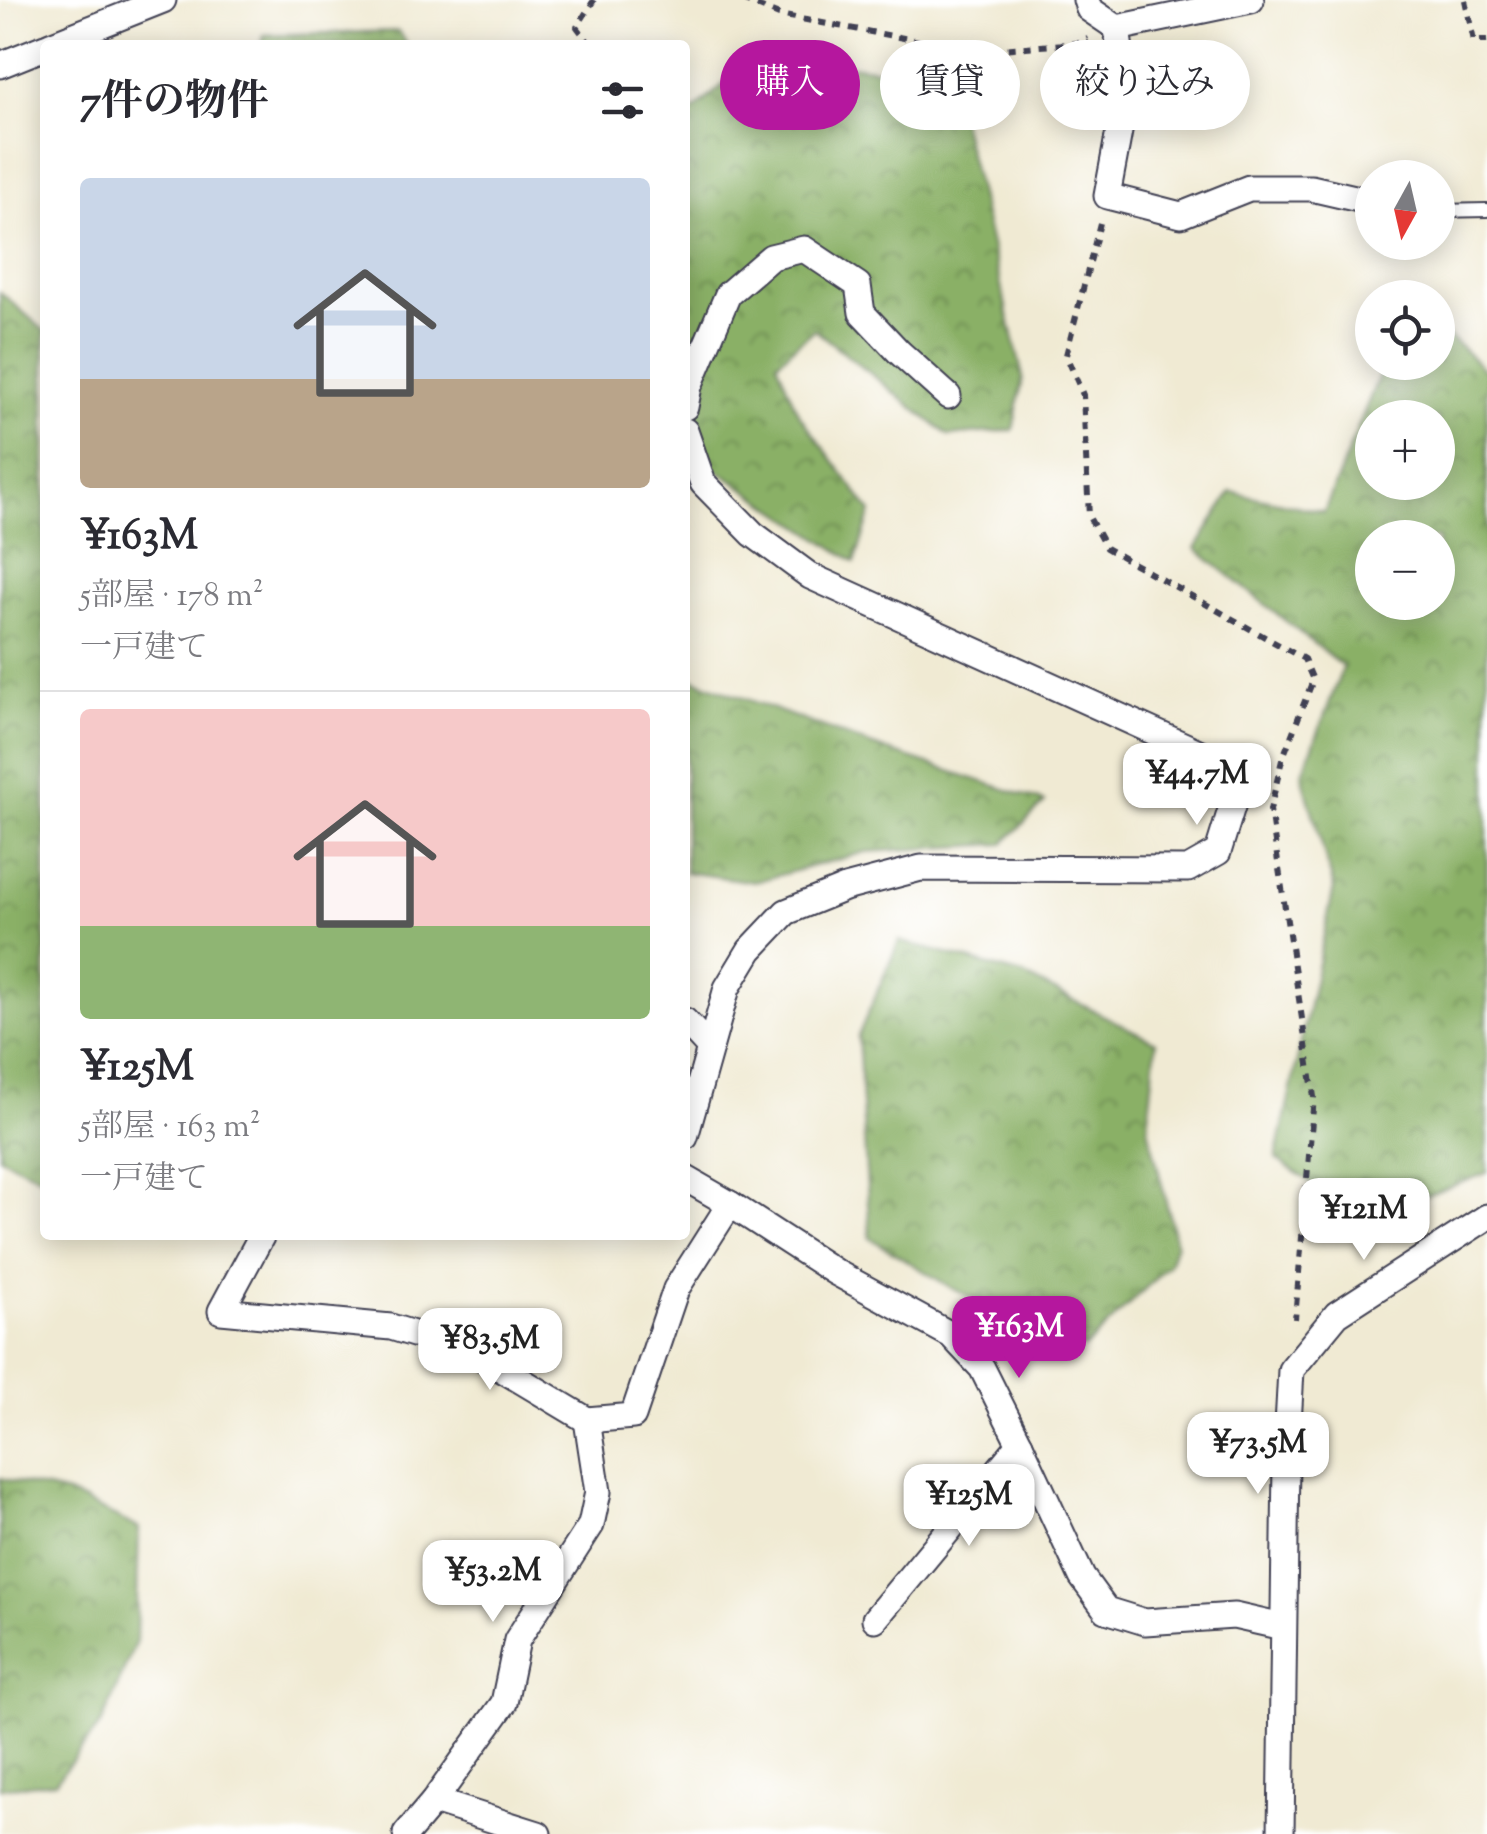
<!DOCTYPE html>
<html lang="ja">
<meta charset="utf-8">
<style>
body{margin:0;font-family:"Sorts Mill Goudy","Noto Serif JP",serif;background:#f7f7f7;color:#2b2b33;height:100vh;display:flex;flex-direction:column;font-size:38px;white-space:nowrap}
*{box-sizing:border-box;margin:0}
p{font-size:32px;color:#7c7c81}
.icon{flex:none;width:55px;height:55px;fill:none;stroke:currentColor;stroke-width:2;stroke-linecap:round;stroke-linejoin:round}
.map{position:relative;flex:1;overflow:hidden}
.details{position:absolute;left:40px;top:40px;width:650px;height:1200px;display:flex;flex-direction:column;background:#fff;border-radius:10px;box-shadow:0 5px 25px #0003}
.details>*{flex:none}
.banner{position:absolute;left:720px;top:40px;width:615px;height:90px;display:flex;gap:20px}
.needle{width:65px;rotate:188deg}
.tools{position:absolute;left:1355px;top:160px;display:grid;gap:20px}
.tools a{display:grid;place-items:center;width:100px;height:100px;border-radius:50%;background:#fff;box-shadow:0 5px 25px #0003;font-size:50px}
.price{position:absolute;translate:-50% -85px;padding:0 22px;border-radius:20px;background:#fff;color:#222;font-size:32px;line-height:65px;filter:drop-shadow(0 2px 5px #0008)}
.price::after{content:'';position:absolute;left:50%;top:60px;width:30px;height:22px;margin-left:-15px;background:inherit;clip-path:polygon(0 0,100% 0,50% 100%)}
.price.selected{background:#b5179e;color:#fff}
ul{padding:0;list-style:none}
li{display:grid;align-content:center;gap:20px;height:530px;padding:0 40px}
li+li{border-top:2px solid #e1e1e2}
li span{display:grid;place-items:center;height:310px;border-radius:10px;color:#555}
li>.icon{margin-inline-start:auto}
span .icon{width:180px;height:180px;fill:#fffc;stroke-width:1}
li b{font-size:42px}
h2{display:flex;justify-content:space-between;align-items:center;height:120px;padding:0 40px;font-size:42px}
.pill{padding:0 35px;border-radius:45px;background:#fff;box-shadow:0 5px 25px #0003;font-size:35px;line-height:90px}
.pill.selected{background:#b5179e;color:#fff}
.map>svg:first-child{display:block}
.forest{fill:url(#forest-crowns);stroke:#566950;stroke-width:2.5;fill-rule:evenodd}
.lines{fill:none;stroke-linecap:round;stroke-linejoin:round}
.lane-casing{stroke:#414052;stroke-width:16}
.street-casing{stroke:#414052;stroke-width:29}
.path{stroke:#414052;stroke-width:6;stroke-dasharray:8 8;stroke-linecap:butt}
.lane{stroke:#fff;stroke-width:12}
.street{stroke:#fff;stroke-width:25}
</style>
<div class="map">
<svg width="1487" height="1834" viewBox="0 0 1487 1834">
<defs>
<pattern id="forest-crowns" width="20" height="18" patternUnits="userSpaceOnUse" patternTransform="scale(2.5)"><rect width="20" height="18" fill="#8ab066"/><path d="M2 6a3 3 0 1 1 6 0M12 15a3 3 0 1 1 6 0" fill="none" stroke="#708f55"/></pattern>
</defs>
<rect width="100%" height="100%" fill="#fff"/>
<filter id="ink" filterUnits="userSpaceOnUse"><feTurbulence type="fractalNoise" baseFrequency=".01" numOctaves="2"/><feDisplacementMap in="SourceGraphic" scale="20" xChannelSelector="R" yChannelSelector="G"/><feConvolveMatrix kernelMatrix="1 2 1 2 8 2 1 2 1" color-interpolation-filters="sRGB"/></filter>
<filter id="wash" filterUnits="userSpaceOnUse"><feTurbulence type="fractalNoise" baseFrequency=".0048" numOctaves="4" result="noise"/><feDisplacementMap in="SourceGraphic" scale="40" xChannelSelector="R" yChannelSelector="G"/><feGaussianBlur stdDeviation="2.25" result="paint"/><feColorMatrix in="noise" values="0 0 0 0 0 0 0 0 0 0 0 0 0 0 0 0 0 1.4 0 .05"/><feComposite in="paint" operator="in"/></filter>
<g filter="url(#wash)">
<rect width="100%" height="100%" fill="#f0ead3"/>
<g class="forest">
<path d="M398 31 408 45H262L264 35Z"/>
<path d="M778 55 951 79 1023 377 1013 430 949 436 814 329 777 362 798 413 871 512 855 562 685 449V118L733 76Z"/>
<path d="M0 292 45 331V1179L0 1157Z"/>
<path d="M1438 326 1487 372V1173L1365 1219 1276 1159 1334 888 1302 775 1343 667 1196 549 1231 492 1324 512 1384 363 1438 362ZM1372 418H1438V482H1372ZM1372 538H1438V602H1372Z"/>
<path d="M685 676 873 746 1045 802 1003 844 866 852 754 882 685 872Z"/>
<path d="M899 941 1023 975 1156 1042 1148 1127 1176 1243 1169 1265 1085 1348 953 1289 870 1238 858 1036Z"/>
<path d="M0 1478 68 1494 139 1528 136 1641 102 1723 55 1782 0 1788Z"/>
</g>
</g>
<g filter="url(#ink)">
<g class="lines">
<defs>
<path id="lane" d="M1438 211 1487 210"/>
<g id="street">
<path d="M1086 0 1089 9 1117 28"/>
<path d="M1117 28 1126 94 1107 196 1181 215 1249 188H1311L1372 202"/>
<path d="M1117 28 1251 0"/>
<path d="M50 45 163 0"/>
<path d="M0 65 45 47"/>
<path d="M685 407 689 386 728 294 771 257 804 249 858 285 862 313 899 352 948 396"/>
<path d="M685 431 703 483 753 534 810 576 1227 765 1238 787 1218 852 1188 869 921 868 845 888 786 912 750 950 727 988 685 1137"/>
<path d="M685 1021 710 1048"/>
<path d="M685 1178 730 1204 835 1272 951 1335 982 1368 1020 1444 1082 1577 1106 1610 1145 1622 1234 1616 1283 1627"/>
<path d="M262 1235 221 1311 391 1327 475 1353 587 1420 633 1416 676 1289 730 1204"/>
<path d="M875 1619 1020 1444"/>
<path d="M434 1801 538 1834"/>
<path d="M406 1834 434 1801 504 1703 517 1640 591 1525 598 1492 587 1420"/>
<path d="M1281 1834 1286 1462 1291 1370 1337 1314 1487 1217"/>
</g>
</defs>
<use href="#lane" class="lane-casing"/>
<use href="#street" class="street-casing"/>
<g class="path">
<path d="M742 0 779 15 974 51 1079 43 1088 39"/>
<path d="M1465 0 1474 41 1487 40"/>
<path d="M591 45 577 27 594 0"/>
<path d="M1100 223 1066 355 1083 395 1089 517 1106 548 1304 659 1313 680 1282 760 1270 810 1314 1097 1295 1319"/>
</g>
<use href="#lane" class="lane"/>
<use href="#street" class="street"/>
</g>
</g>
</svg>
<div class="tools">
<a><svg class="needle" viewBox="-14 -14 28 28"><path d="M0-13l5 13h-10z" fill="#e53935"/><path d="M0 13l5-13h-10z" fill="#7c7c81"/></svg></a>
<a><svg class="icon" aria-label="locate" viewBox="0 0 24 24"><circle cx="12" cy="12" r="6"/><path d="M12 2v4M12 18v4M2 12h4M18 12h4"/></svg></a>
<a>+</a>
<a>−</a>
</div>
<b class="price" style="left:1197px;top:828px">¥44.7M</b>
<b class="price" style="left:1364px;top:1263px">¥121M</b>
<b class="price selected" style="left:1019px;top:1381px">¥163M</b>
<b class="price" style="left:490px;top:1393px">¥83.5M</b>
<b class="price" style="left:1258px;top:1497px">¥73.5M</b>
<b class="price" style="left:969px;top:1549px">¥125M</b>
<b class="price" style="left:493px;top:1625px">¥53.2M</b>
<div class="banner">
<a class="pill selected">購入</a>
<a class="pill">賃貸</a>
<a class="pill">絞り込み</a>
</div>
<section class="details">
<h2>7件の物件<svg class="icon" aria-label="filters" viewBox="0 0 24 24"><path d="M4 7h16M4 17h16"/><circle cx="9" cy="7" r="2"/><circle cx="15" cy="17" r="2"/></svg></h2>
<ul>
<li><span style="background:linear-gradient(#c9d6e8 65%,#b9a48a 0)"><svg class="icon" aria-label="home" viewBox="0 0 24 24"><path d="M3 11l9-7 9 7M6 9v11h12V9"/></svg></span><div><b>¥163M</b><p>5部屋 · 178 m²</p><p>一戸建て</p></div></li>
<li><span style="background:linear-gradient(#f6c9c9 70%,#8fb573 0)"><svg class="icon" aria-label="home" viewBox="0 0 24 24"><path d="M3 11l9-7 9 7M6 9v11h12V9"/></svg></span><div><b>¥125M</b><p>5部屋 · 163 m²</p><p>一戸建て</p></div></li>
</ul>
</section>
</div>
